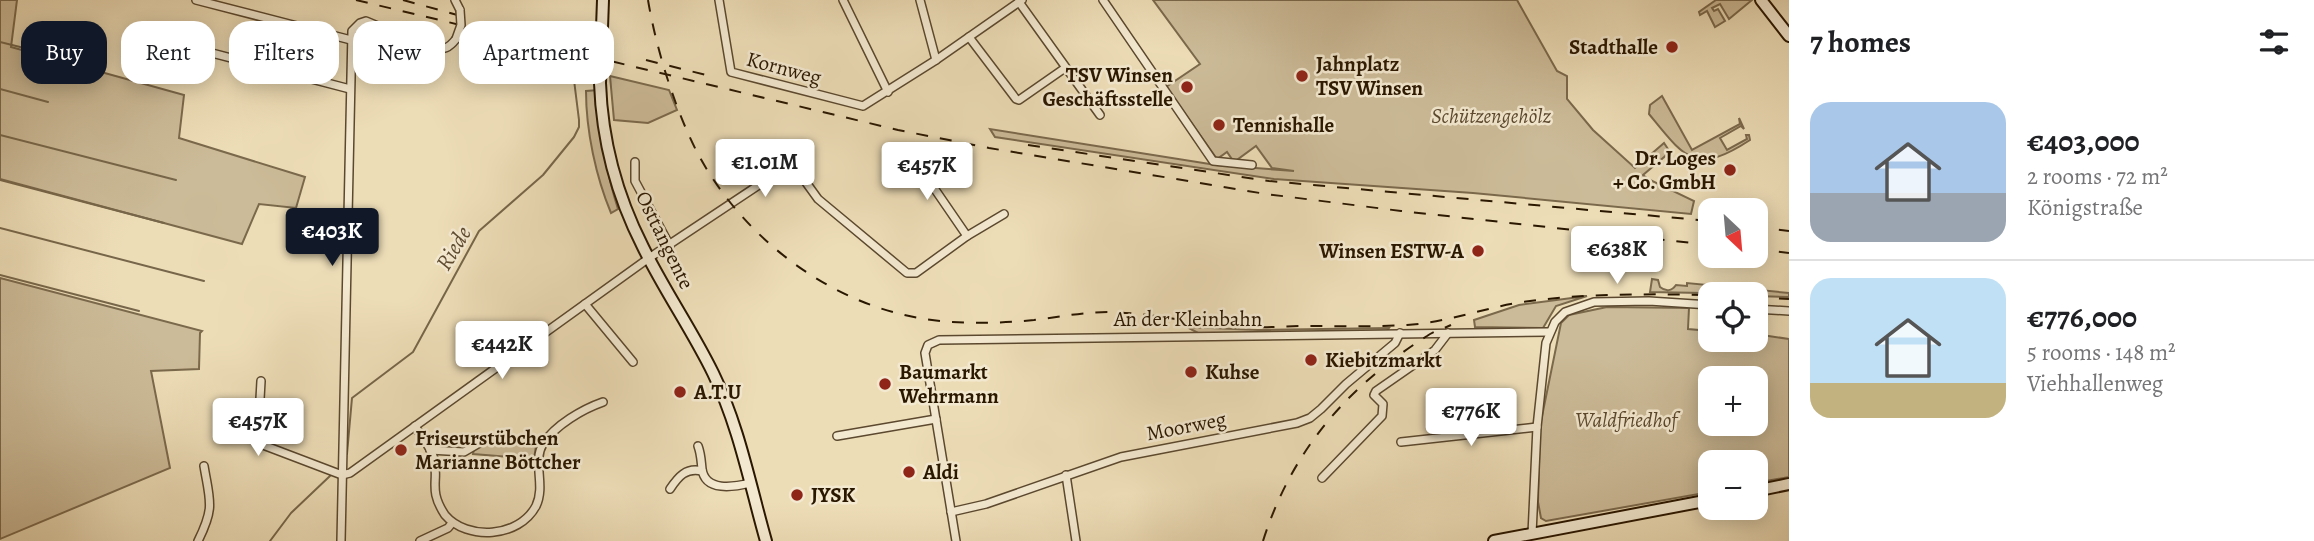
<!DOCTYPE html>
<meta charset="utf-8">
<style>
body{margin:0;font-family:Alegreya,serif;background:#f6f6f6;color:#202124;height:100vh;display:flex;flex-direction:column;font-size:26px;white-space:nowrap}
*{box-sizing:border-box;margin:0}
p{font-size:23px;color:#757577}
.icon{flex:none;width:38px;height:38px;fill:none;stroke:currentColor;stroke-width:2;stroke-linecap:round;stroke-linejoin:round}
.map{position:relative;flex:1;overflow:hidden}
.details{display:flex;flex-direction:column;background:#fff;width:525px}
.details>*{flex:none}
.banner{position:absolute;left:21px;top:21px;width:665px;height:63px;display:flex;gap:14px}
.needle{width:46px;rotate:154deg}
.controls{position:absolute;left:1698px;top:198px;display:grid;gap:14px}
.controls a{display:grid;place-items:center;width:70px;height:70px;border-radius:14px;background:#fff;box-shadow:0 4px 18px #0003;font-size:35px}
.price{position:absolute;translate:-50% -60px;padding:0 16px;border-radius:7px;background:#fff;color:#222;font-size:23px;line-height:46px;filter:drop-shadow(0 2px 4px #0008)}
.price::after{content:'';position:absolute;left:50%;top:42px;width:21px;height:16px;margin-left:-10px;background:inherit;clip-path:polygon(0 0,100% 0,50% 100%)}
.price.current{background:#111827;color:#fff}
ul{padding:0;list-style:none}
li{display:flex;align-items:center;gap:21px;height:175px;padding:0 21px}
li+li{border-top:2px solid #e0e0e0}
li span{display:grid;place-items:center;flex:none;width:196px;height:140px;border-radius:21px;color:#555}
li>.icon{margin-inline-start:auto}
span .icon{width:84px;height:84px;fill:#fffc;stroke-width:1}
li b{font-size:30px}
h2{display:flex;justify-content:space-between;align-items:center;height:84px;padding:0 21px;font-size:30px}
.pill{padding:0 24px;border-radius:21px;background:#fff;box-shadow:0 4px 18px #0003;font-size:24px;line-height:63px}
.pill.current{background:#111827;color:#fff}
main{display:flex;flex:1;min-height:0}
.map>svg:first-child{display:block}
.green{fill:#ccbb98;stroke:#7b694c;stroke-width:2;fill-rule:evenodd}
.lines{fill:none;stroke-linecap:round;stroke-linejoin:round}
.stream{stroke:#776649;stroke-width:2}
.street-casing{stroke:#5b482e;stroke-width:10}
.secondary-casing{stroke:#2a1700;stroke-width:14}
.street{stroke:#f3e9d0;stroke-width:7}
.secondary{stroke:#f3e9d0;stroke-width:10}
.rail{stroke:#2a1700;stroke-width:2;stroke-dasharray:12 12;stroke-linecap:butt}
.street-bridge-casing{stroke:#5b482e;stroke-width:10;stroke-linecap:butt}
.secondary-bridge-casing{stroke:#2a1700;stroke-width:14;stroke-linecap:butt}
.street-bridge{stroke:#f3e9d0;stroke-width:7}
.secondary-bridge{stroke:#f3e9d0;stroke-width:10}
.poi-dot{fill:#8f2418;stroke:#f3e9d0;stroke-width:2.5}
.labels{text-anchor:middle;stroke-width:5;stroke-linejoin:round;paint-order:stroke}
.poi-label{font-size:21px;font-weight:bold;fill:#2a1700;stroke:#f3e9d0;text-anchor:start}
.street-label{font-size:21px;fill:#2a1700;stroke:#f3e9d0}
.park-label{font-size:21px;font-style:italic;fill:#5b482e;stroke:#f3e9d0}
.water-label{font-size:23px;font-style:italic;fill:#5e4b30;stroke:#f3e9d0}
</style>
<main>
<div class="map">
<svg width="1789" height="541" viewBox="0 0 1789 541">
<rect width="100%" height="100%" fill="#edddb7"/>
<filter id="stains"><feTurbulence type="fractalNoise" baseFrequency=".00286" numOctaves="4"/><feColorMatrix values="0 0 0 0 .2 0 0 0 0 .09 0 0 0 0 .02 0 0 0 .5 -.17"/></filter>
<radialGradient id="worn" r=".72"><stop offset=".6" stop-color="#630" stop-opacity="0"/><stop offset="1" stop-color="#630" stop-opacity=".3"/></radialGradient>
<g class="green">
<path d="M0 0H17L11 47 184 95 179 138 305 177 296 208 259 204 242 244 0 179Z"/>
<path d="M1153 0H1517L1557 71 1567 76V99L1593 130 1635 168 1664 143 1670 152 1643 175 1648 179 1694 201 1691 214 1473 193 1274 179 995 137 990 129 1216 165 1294 171 1272 168 1256 146 1234 162 1227 152 1217 159 1166 87 1200 64Z"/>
<path d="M1716 0H1752L1729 19 1720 4 1712 8 1714 11 1718 9 1725 21 1715 27 1707 11 1700 15 1699 12Z"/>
<path d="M610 76 669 90 677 110 648 123 614 120Z"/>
<path d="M598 90C600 132 605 169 618 209L611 213C596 177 586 131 586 91Z"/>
<path d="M1662 96 1692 150 1740 124 1739 118 1744 129 1741 126 1720 138 1727 150 1747 139 1746 135H1749L1750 140C1695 176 1685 158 1649 114L1650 105Z"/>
<path d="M0 278 202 331 200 333 199 369 151 371 170 468 0 539Z"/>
<path d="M1652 279 1658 280 1660 287C1666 292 1672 291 1676 285L1687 286V283L1789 293V297L1755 296V294L1650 292Z"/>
<path d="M1587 296 1556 306 1543 328 1475 327 1474 320 1519 305Z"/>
<path d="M1607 307 1689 308 1688 329 1710 331V340H1755V334L1789 339V477L1755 483V462H1710V492L1546 521 1541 518 1538 502 1540 426 1561 323 1569 315ZM1710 378H1755V424H1710Z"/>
<path d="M1187 327 1258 330 1389 328 1387 331 1231 334 1198 333Z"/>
<path d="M488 438 536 446 534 459 473 454 474 449Z"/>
</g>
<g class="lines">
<g class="stream">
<path d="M0 42 48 54"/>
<path d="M0 89 48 102"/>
<path d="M0 135 176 180"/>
<path d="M0 180 164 223"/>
<path d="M0 228 204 281"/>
<path d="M0 275 139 311"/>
<path d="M347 454 352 398 413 352 479 231 543 175 574 137 579 127V120L574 80 581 71 593 68"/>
<path d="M270 541 291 513 331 475"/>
</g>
<defs>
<g id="street">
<path d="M196 0 351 40"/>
<path d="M455 0 460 10"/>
<path d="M719 0 731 72 863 106 936 60 1022 0"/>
<path d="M843 0 888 92"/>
<path d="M920 0 936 60"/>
<path d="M1103 0 1213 161 1252 165"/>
<path d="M1019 2 1100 115"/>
<path d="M969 37 1016 99 1019 100 1065 68"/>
<path d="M208 52 350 89"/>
<path d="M910 153 967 236"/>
<path d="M635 162V181L670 246"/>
<path d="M585 304 633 362"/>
<path d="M1755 309 1789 311"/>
<path d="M261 381 258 435 263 445 342 475 350 473 649 258 792 163 818 199 907 273H916L967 236 1004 214"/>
<path d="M415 426C421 436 431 447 434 459 439 482 428 489 445 515 467 541 519 538 536 506 546 485 532 462 543 444 555 425 583 409 603 402"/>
<path d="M837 436 936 419"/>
<path d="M1401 442 1537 427"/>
<path d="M698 446C701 454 701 460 702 469 705 492 734 487 750 483"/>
<path d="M430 450 464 452 488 438"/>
<path d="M1066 475 1076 541"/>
<path d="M1322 478 1382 416 1383 404 1374 395 1376 391 1435 350 1448 333"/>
<path d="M670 489C678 477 686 467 702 471"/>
<path d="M951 512 986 504 1121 457 1297 423 1310 418 1321 409 1346 384 1395 343 1400 333"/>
<path d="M1532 534 1537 427 1546 343 1555 322 1565 312 1594 302 1649 301 1710 305"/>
<path d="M198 541C215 507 210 502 204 466"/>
<path d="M341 541 352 31 360 23 366 21 433 49C444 50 449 48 456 39"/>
<path d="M420 541 448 528 452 523"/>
<path d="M956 541 925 353 928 345 939 340 1549 332"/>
</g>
<g id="secondary">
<path d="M1761 0 1789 36"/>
<path d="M602 28 603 0"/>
<path d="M600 83C602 140 617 196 643 247 664 290 692 330 713 373 739 426 750 485 766 541"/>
<path d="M1755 491 1789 484"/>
<path d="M1494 541 1710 500"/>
</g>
</defs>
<use href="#street" class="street-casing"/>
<use href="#secondary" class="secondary-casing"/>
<use href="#street" class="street"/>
<use href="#secondary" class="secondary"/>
<g class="rail">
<path d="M356 0 898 130 989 148 1266 194 1401 211 1710 245"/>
<path d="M403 0 472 19"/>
<path d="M648 0C656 48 675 110 698 154 746 243 839 311 940 321 972 324 1003 323 1034 320 1059 317 1083 312 1108 312 1154 313 1199 325 1245 327 1265 328 1286 326 1307 326 1340 326 1374 327 1407 325 1449 322 1483 308 1523 302 1585 293 1647 294 1710 295"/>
<path d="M646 60 710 76"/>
<path d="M1028 145 1269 181 1710 221"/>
<path d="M1755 227 1789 231"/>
<path d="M1755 249 1789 253"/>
<path d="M1755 297 1789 299"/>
<path d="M1263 541C1292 450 1347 387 1427 336 1434 331 1443 329 1451 325"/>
</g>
<defs>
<path id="street-bridge" d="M456 39 461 25 460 10"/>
<path id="secondary-bridge" d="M600 83 602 28"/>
</defs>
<use href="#street-bridge" class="street-bridge-casing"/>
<use href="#secondary-bridge" class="secondary-bridge-casing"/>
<use href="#street-bridge" class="street-bridge"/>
<use href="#secondary-bridge" class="secondary-bridge"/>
</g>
<g class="poi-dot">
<circle cx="1672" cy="47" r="7"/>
<circle cx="1302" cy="76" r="7"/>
<circle cx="1187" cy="87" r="7"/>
<circle cx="1219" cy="125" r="7"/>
<circle cx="1730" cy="170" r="7"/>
<circle cx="1478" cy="251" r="7"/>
<circle cx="1311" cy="360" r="7"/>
<circle cx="1191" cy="372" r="7"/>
<circle cx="885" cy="384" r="7"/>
<circle cx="680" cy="392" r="7"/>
<circle cx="401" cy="450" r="7"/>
<circle cx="909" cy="472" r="7"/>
<circle cx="797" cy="495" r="7"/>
</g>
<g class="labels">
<g class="poi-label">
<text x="1658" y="54" text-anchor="end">Stadthalle</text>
<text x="1316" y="71">Jahnplatz<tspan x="1316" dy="24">TSV Winsen</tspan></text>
<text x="1173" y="82" text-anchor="end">TSV Winsen<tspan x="1173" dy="24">Geschäftsstelle</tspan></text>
<text x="1233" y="132">Tennishalle</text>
<text x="1716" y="165" text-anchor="end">Dr. Loges<tspan x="1716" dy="24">+ Co. GmbH</tspan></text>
<text x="1464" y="258" text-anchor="end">Winsen ESTW-A</text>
<text x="1325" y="367">Kiebitzmarkt</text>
<text x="899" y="379">Baumarkt<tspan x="899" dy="24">Wehrmann</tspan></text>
<text x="1205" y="379">Kuhse</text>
<text x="694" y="399">A.T.U</text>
<text x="415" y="445">Friseurstübchen<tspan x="415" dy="24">Marianne Böttcher</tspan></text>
<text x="923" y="479">Aldi</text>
<text x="811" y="502">JYSK</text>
</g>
<g class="street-label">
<text transform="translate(784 68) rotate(15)" y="7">Kornweg</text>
<text transform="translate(665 240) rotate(64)" y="7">Osttangente</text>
<text x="1188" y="326">An der Kleinbahn</text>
<text transform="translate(1186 426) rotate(-11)" y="7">Moorweg</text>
</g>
<g class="park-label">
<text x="1491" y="123">Schützengehölz</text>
<text x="1626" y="427">Waldfriedhof</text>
</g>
<g class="water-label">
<text transform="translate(453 248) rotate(-59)" y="8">Riede</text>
</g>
</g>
<rect width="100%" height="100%" filter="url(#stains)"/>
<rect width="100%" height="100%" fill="url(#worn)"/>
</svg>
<div class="controls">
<a><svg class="needle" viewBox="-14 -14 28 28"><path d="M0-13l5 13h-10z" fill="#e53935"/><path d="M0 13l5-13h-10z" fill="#757577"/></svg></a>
<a><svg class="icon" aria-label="locate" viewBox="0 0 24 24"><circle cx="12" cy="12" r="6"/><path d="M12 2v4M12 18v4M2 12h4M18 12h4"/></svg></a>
<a>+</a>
<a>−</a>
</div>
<b class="price" style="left:765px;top:199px">€1.01M</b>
<b class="price" style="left:927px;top:202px">€457K</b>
<b class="price current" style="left:332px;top:268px">€403K</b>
<b class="price" style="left:1617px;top:286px">€638K</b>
<b class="price" style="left:502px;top:381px">€442K</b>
<b class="price" style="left:1471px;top:448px">€776K</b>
<b class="price" style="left:258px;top:458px">€457K</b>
<div class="banner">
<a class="pill current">Buy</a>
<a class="pill">Rent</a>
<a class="pill">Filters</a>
<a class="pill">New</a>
<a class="pill">Apartment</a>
</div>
</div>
<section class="details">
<h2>7 homes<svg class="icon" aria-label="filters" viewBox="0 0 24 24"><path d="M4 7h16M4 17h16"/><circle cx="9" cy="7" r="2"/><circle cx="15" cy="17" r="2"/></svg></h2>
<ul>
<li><span style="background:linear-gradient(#a9c7e8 65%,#9aa5b1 0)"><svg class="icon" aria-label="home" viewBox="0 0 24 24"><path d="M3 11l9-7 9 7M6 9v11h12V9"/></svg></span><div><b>€403,000</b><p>2 rooms · 72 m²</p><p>Königstraße</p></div></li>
<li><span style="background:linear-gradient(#bfe0f5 75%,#c2b280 0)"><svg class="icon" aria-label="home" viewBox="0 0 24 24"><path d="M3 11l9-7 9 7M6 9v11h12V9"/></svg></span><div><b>€776,000</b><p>5 rooms · 148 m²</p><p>Viehhallenweg</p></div></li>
</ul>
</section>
</main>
